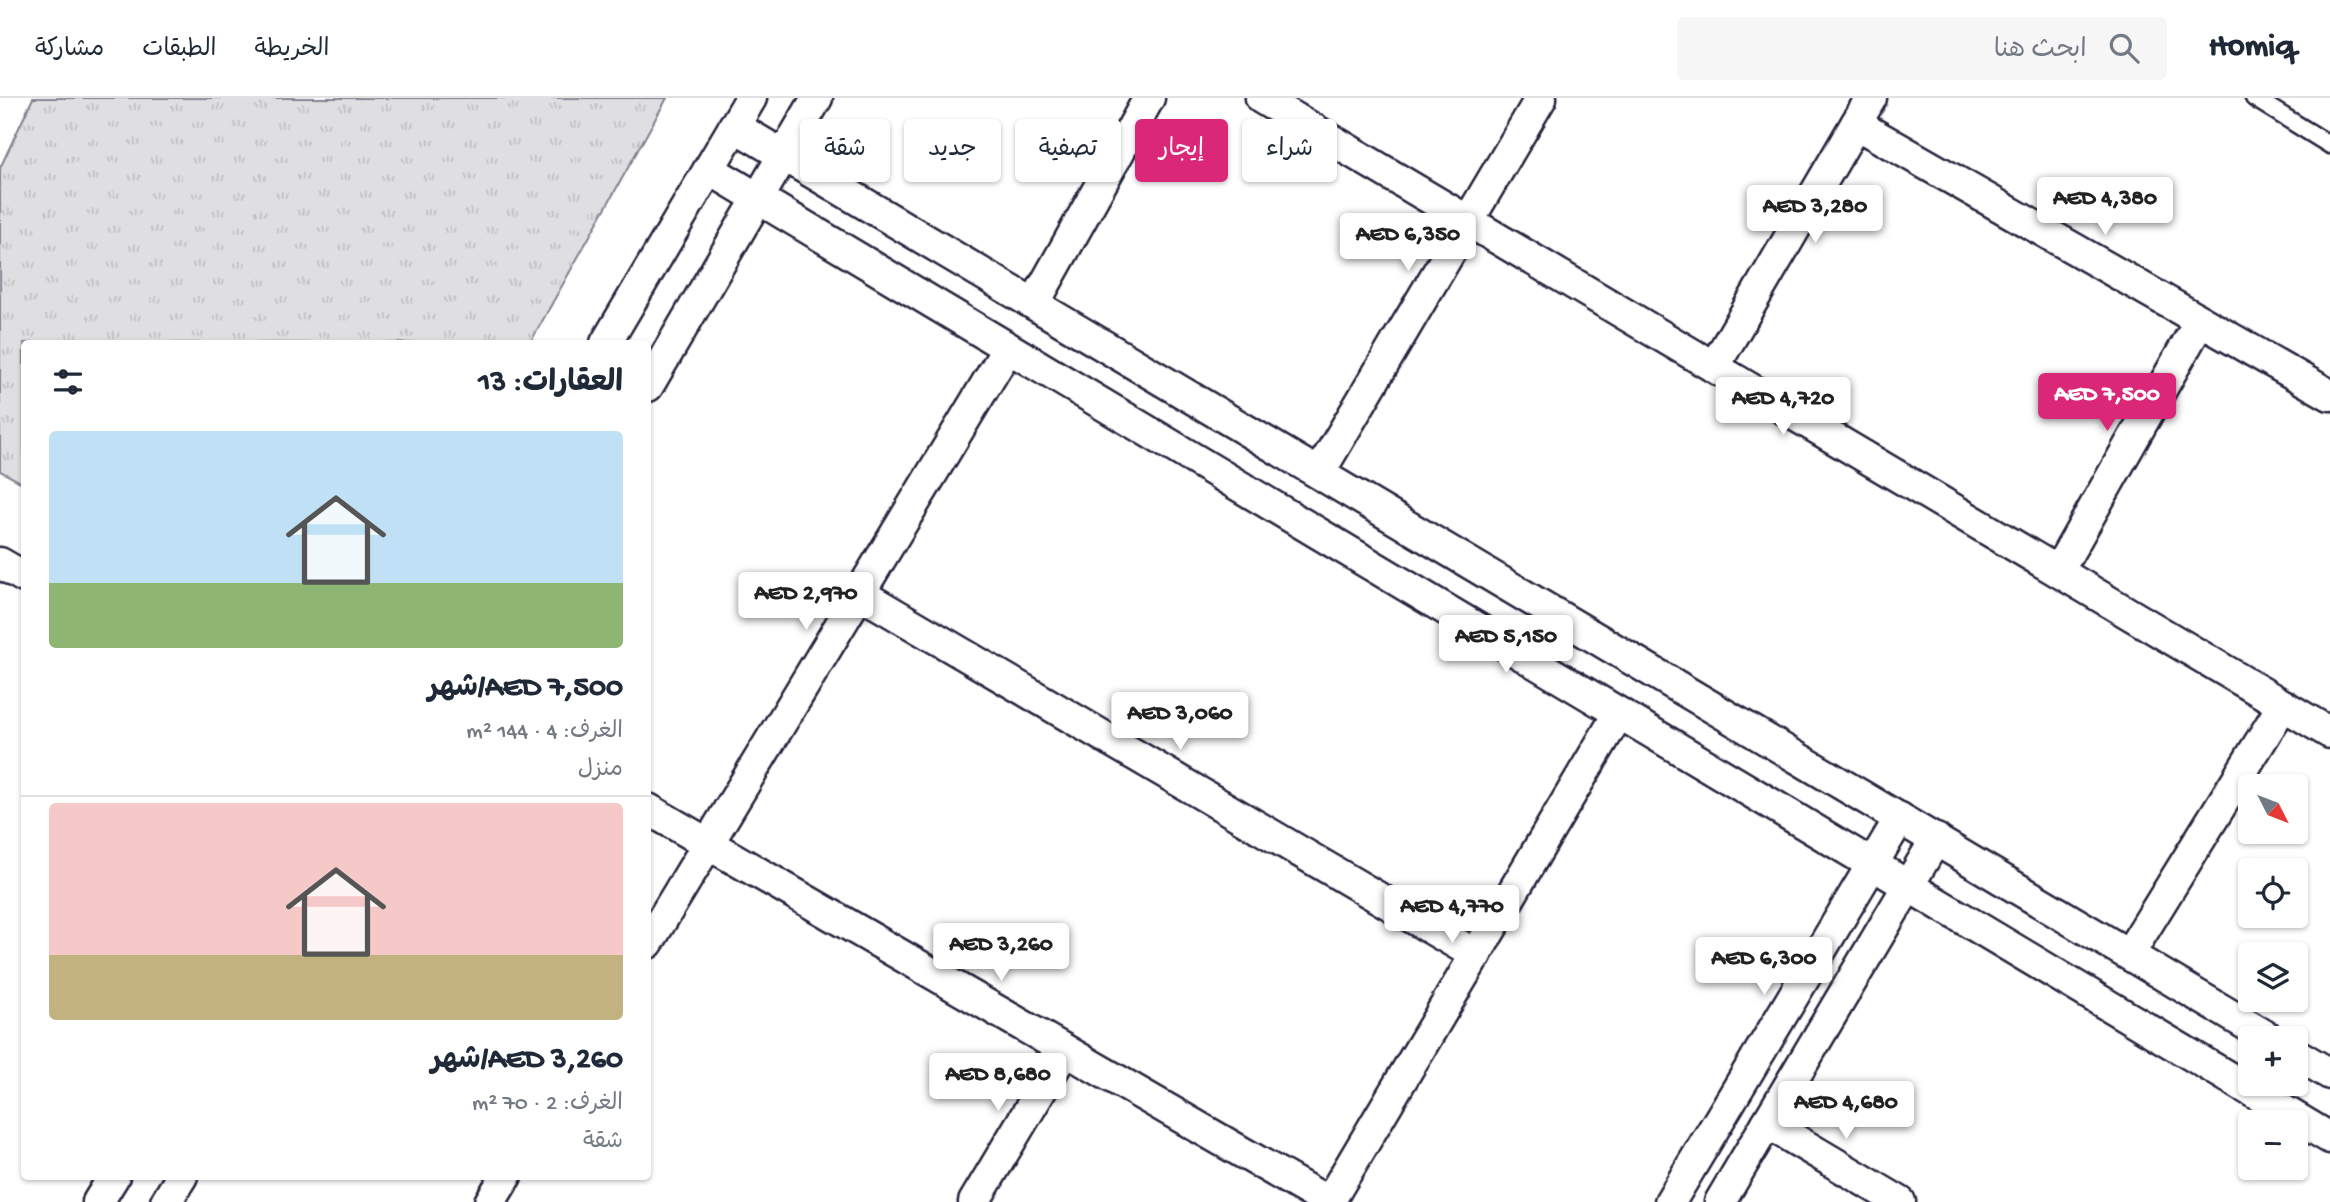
<!DOCTYPE html>
<html lang="ar">
<meta charset="utf-8">
<style>
body{margin:0;font-family:"Gochi Hand","Playpen Sans Arabic",sans-serif;background:#f6f6f7;color:#1f2937;direction:rtl;height:100vh;display:flex;flex-direction:column;font-size:26px;white-space:nowrap}
*{box-sizing:border-box;margin:0}
p{font-size:23px;color:#747a83}
.icon{flex:none;width:38px;height:38px;fill:none;stroke:currentColor;stroke-width:2;stroke-linecap:round;stroke-linejoin:round}
.map{position:relative;flex:1;overflow:hidden;direction:ltr}
.details{position:absolute;left:21px;top:242px;width:630px;height:840px;display:flex;flex-direction:column;background:#fff;border-radius:7px;box-shadow:0 2px 5px #0004;direction:rtl}
.details>*{flex:none}
.top-card{position:absolute;left:672px;top:21px;width:665px;height:63px;direction:rtl;display:flex;gap:14px}
.needle{width:46px;rotate:132deg}
.fabs{position:absolute;left:2238px;top:676px;display:grid;gap:14px}
.fabs a{display:grid;place-items:center;width:70px;height:70px;border-radius:7px;background:#fff;box-shadow:0 2px 5px #0004;font-size:35px}
.price{position:absolute;translate:-50% -60px;padding:0 16px;border-radius:7px;background:#fff;color:#222;font-size:23px;line-height:46px;filter:drop-shadow(0 2px 4px #0008)}
.price::after{content:'';position:absolute;left:50%;top:42px;width:21px;height:16px;margin-left:-10px;background:inherit;clip-path:polygon(0 0,100% 0,50% 100%)}
.price.selected{background:#db2777;color:#fff}
ul{padding:0;list-style:none}
li{display:grid;align-content:center;gap:14px;height:371px;padding:0 28px}
li+li{border-top:2px solid #e0e1e3}
li span{display:grid;place-items:center;height:217px;border-radius:7px;color:#555}
li>.icon{margin-inline-start:auto}
span .icon{width:126px;height:126px;fill:#fffc;stroke-width:1}
li b{font-size:30px}
h2{display:flex;justify-content:space-between;align-items:center;height:84px;padding:0 28px;font-size:30px}
.pill{padding:0 24px;border-radius:7px;background:#fff;box-shadow:0 2px 5px #0004;font-size:24px;line-height:63px}
.pill.selected{background:#db2777;color:#fff}
header{display:flex;align-items:center;gap:42px;box-sizing:border-box;height:98px;padding:0 35px;background:#fff;border-bottom:2px solid #e0e1e3}
header strong{font-size:33px}
nav{display:flex;gap:38px;margin-inline-start:auto;font-size:24px}
.search{width:490px;height:63px;background:#f6f6f7;display:flex;align-items:center;gap:18px;box-sizing:border-box;padding:0 24px;border-radius:7px;color:#747a83;font-size:26px}
.map>svg:first-child{display:block}
.grass{fill:url(#grass-tufts);stroke:#80808e;stroke-width:2}
.lines{fill:none;stroke-linecap:round;stroke-linejoin:round}
.service-casing{stroke:#22223b;stroke-width:21}
.minor-casing{stroke:#22223b;stroke-width:35}
.service{stroke:#fff;stroke-width:16}
.minor{stroke:#fff;stroke-width:30}
</style>
<header>
<strong>Homiq</strong>
<div class="search"><svg class="icon" aria-label="search" viewBox="0 0 24 24"><circle cx="10" cy="10" r="6"/><path d="M15 15l6 6"/></svg>ابحث هنا</div>
<nav><a>الخريطة</a><a>الطبقات</a><a>مشاركة</a></nav>
</header>
<div class="map">
<svg width="2330" height="1104" viewBox="0 0 2330 1104">
<defs>
<pattern id="grass-tufts" width="24" height="20" patternUnits="userSpaceOnUse" patternTransform="scale(1.75)"><rect width="24" height="20" fill="#dfdfe2"/><path d="M3 7l-1-3M5 7V3M7 7l1-3M15 17l-1-3M17 17v-4M19 17l1-3" fill="none" stroke="#bfbfc3"/></pattern>
</defs>
<rect width="100%" height="100%" fill="#fff"/>
<filter id="ink" filterUnits="userSpaceOnUse"><feTurbulence type="fractalNoise" baseFrequency=".0143" numOctaves="2"/><feDisplacementMap in="SourceGraphic" scale="14" xChannelSelector="R" yChannelSelector="G"/><feConvolveMatrix kernelMatrix="1 2 1 2 8 2 1 2 1" color-interpolation-filters="sRGB"/></filter>
<g filter="url(#ink)">
<path class="grass" d="M33 0H667L530 245H24V386L0 373V70Z"/>
<g class="lines">
<defs>
<path id="service" d="M2254 0 2330 47"/>
<g id="minor">
<path d="M1261 0 2330 635"/>
<path d="M1856 26 2330 297"/>
<path d="M734 28 2269 940"/>
<path d="M709 71 2330 1040"/>
<path d="M1034 206 1149 0"/>
<path d="M606 245 751 0"/>
<path d="M1714 269 1871 0"/>
<path d="M648 288 817 0"/>
<path d="M1319 375 1541 0"/>
<path d="M0 465 24 479"/>
<path d="M2058 473 2200 223"/>
<path d="M859 495 1476 857"/>
<path d="M648 711 1328 1104"/>
<path d="M648 845 1008 250"/>
<path d="M2129 856 2283 607"/>
<path d="M2296 956 2330 976"/>
<path d="M1767 1025 1900 1104"/>
<path d="M98 1104 114 1078"/>
<path d="M166 1104 182 1078"/>
<path d="M490 1104 506 1078"/>
<path d="M974 1104 1065 952"/>
<path d="M1329 1104 1619 615"/>
<path d="M1670 1104 1900 720"/>
<path d="M1720 1104 1936 741"/>
</g>
</defs>
<use href="#service" class="service-casing"/>
<use href="#minor" class="minor-casing"/>
<use href="#service" class="service"/>
<use href="#minor" class="minor"/>
</g>
</g>
</svg>
<div class="fabs">
<a><svg class="needle" viewBox="-14 -14 28 28"><path d="M0-13l5 13h-10z" fill="#e53935"/><path d="M0 13l5-13h-10z" fill="#747a83"/></svg></a>
<a><svg class="icon" aria-label="locate" viewBox="0 0 24 24"><circle cx="12" cy="12" r="6"/><path d="M12 2v4M12 18v4M2 12h4M18 12h4"/></svg></a>
<a><svg class="icon" aria-label="layers" viewBox="0 0 24 24"><path d="M12 4l9 5-9 5-9-5zM3 14l9 5 9-5"/></svg></a>
<a>+</a>
<a>−</a>
</div>
<b class="price" style="left:2105px;top:139px">AED 4,380</b>
<b class="price" style="left:1815px;top:147px">AED 3,280</b>
<b class="price" style="left:1408px;top:175px">AED 6,350</b>
<b class="price selected" style="left:2107px;top:335px">AED 7,500</b>
<b class="price" style="left:1783px;top:339px">AED 4,720</b>
<b class="price" style="left:806px;top:534px">AED 2,970</b>
<b class="price" style="left:1506px;top:577px">AED 5,150</b>
<b class="price" style="left:1180px;top:654px">AED 3,060</b>
<b class="price" style="left:1452px;top:847px">AED 4,770</b>
<b class="price" style="left:1001px;top:885px">AED 3,260</b>
<b class="price" style="left:1764px;top:899px">AED 6,300</b>
<b class="price" style="left:998px;top:1015px">AED 8,680</b>
<b class="price" style="left:1846px;top:1043px">AED 4,680</b>
<div class="top-card">
<a class="pill">شراء</a>
<a class="pill selected">إيجار</a>
<a class="pill">تصفية</a>
<a class="pill">جديد</a>
<a class="pill">شقة</a>
</div>
<section class="details">
<h2>العقارات: 13<svg class="icon" aria-label="filters" viewBox="0 0 24 24"><path d="M4 7h16M4 17h16"/><circle cx="9" cy="7" r="2"/><circle cx="15" cy="17" r="2"/></svg></h2>
<ul>
<li><span style="background:linear-gradient(#bfe0f5 70%,#8fb573 0)"><svg class="icon" aria-label="home" viewBox="0 0 24 24"><path d="M3 11l9-7 9 7M6 9v11h12V9"/></svg></span><div><b>AED 7,500/شهر</b><p>الغرف: 4 · 144 m²</p><p>منزل</p></div></li>
<li><span style="background:linear-gradient(#f6c9c9 70%,#c2b280 0)"><svg class="icon" aria-label="home" viewBox="0 0 24 24"><path d="M3 11l9-7 9 7M6 9v11h12V9"/></svg></span><div><b>AED 3,260/شهر</b><p>الغرف: 2 · 70 m²</p><p>شقة</p></div></li>
</ul>
</section>
</div>
